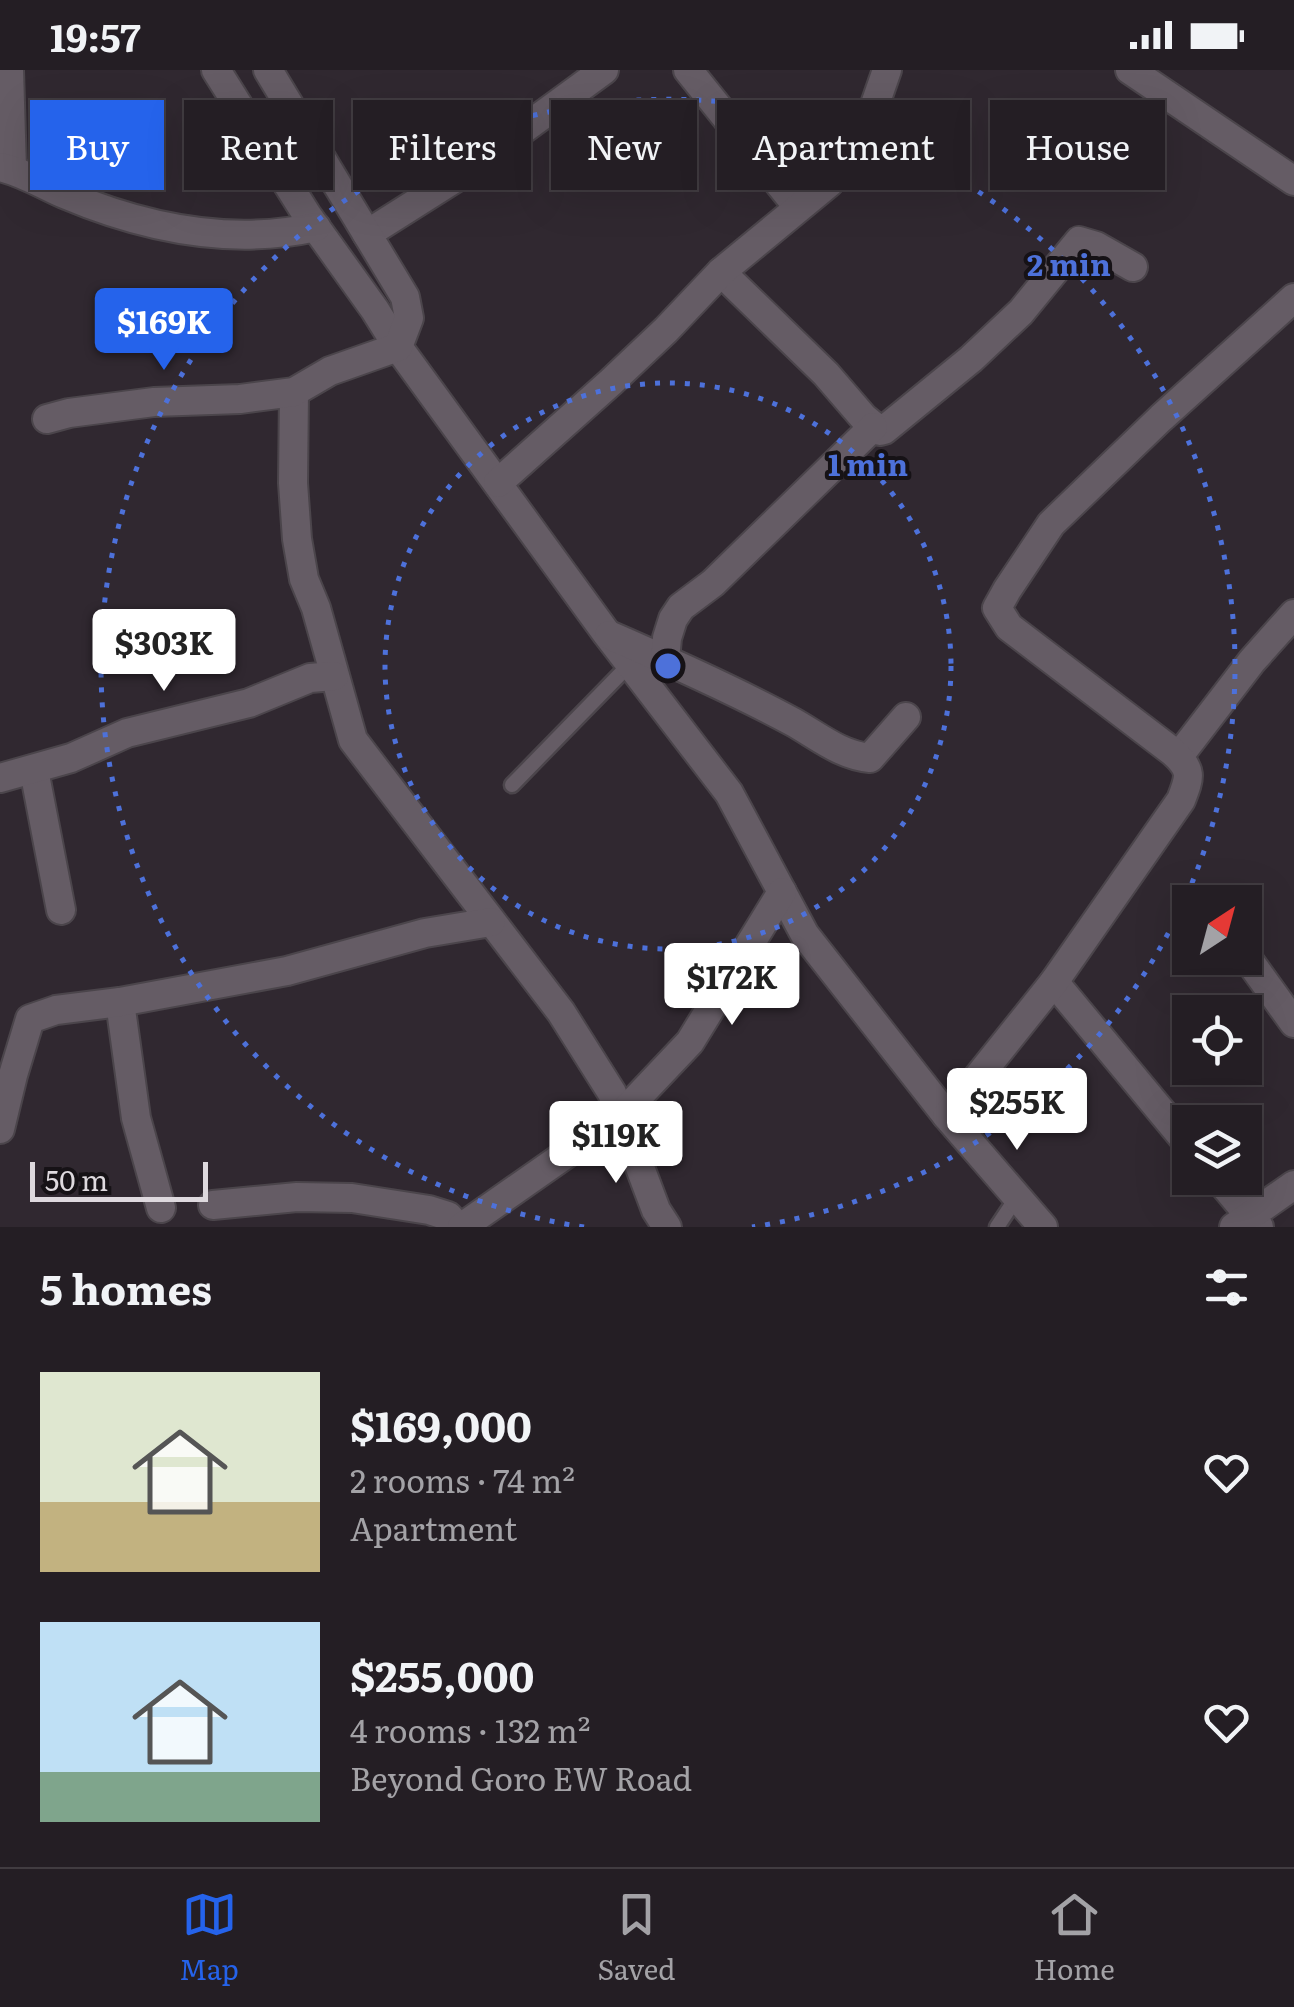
<!DOCTYPE html>
<meta charset="utf-8">
<style>
body{margin:0;font-family:Literata,serif;background:#302b31;color:#f1f3f6;height:100vh;display:flex;flex-direction:column;font-size:38px;white-space:nowrap}
*{box-sizing:border-box;margin:0}
p{font-size:32px;color:#a3a2a6}
.icon{flex:none;width:55px;height:55px;fill:none;stroke:currentColor;stroke-width:2;stroke-linecap:round;stroke-linejoin:round}
.map{position:relative;height:1157px;overflow:hidden}
.drawer{display:flex;flex-direction:column;background:#241e24;flex:1}
.drawer>*{flex:none}
.guide{position:absolute;left:30px;top:30px;width:1235px;height:90px;display:flex;gap:20px}
.needle{width:65px;rotate:36deg}
.controls{position:absolute;left:1172px;top:815px;display:grid;gap:20px}
.controls a{display:grid;place-items:center;width:90px;height:90px;border-radius:0px;background:#241e24;box-shadow:0 10px 40px #0002,0 0 0 2px #413c41;font-size:50px}
.scale{position:absolute;left:30px;bottom:25px;width:178px;box-sizing:border-box;padding-left:10px;border:5px solid #ded9de;border-top:0;font-size:28px;line-height:35px;white-space:nowrap;color:#ded9de;-webkit-text-stroke:8px #161216;paint-order:stroke}
.price{position:absolute;translate:-50% -85px;padding:0 22px;border-radius:10px;background:#fff;color:#222;font-size:32px;line-height:65px;filter:drop-shadow(0 2px 5px #0008)}
.price::after{content:'';position:absolute;left:50%;top:60px;width:30px;height:22px;margin-left:-15px;background:inherit;clip-path:polygon(0 0,100% 0,50% 100%)}
.price.active{background:#2563eb;color:#fff}
ul{padding:0;list-style:none}
li{display:flex;align-items:center;gap:30px;height:250px;padding:0 40px}
li span{display:grid;place-items:center;flex:none;width:280px;height:200px;border-radius:0px;color:#555}
li>.icon{margin-inline-start:auto}
span .icon{width:120px;height:120px;fill:#fffc;stroke-width:1}
li b{font-size:42px}
h2{display:flex;justify-content:space-between;align-items:center;height:120px;padding:0 40px;font-size:42px}
.chip{padding:0 35px;border-radius:0px;background:#241e24;box-shadow:0 10px 40px #0002,0 0 0 2px #413c41;font-size:35px;line-height:90px}
.chip.active{background:#2563eb;color:#fff}
.status{display:flex;justify-content:space-between;align-items:center;height:70px;padding:0 50px;background:#241e24;direction:ltr}
.status svg{height:28px;fill:currentColor}
.dock{display:flex;justify-content:space-around;align-items:center;height:140px;border-top:2px solid #413c41;background:#241e24;font-size:28px;color:#a3a2a6}
.dock a{display:grid;justify-items:center;gap:5px}
.dock .active{color:#2563eb}
.map>svg:first-child{display:block}
.lines{fill:none;stroke-linecap:round;stroke-linejoin:round}
.service-casing{stroke:#4b454b;stroke-width:19}
.minor-casing{stroke:#4b454b;stroke-width:32}
.service{stroke:#655c65;stroke-width:14}
.minor{stroke:#655c65;stroke-width:28}
.ring{fill:none;stroke:#4d71da;stroke-width:5;stroke-dasharray:5 10}
.centre{fill:#4d71da;stroke:#161216;stroke-width:5}
.ring-label{font-size:30px;text-anchor:middle;font-weight:bold;fill:#4d71da;stroke:#161216;stroke-width:8;stroke-linejoin:round;paint-order:stroke}
</style>
<div class="status"><b>19:57</b><svg viewBox="0 0 49 12"><path d="M0 12V9h3v3zM5 12V6h3v6zM10 12V3h3v9zM15 12V0h3v12zM26 1h20v11H26zM47 4h2v5h-2z"/></svg></div>
<div class="map">
<svg width="1294" height="1157" viewBox="0 0 1294 1157">
<rect width="100%" height="100%" fill="#302830"/>
<g class="lines">
<defs>
<g id="service">
<path d="M512 715 630 594"/>
<path d="M997 1157 1017 1127"/>
</g>
<g id="minor">
<path d="M9 0 12 99"/>
<path d="M216 0 307 145 375 240 398 277 607 564 729 723 805 865 947 1046 1043 1157"/>
<path d="M688 0 798 137"/>
<path d="M1130 0 1294 111"/>
<path d="M0 97C23 102 43 115 64 124 144 158 230 176 316 157"/>
<path d="M367 164 465 102 604 0"/>
<path d="M721 202 826 304 863 347 880 361 884 360 971 289 1021 242 1079 171 1096 176 1133 197"/>
<path d="M294 322 293 413 297 469 304 509 316 538 353 670 561 942 612 1023 656 1140 667 1157"/>
<path d="M47 349 69 343 154 332 240 329 294 322 330 301 398 277 409 248 405 227 268 0"/>
<path d="M498 413 611 312 666 260 721 202 829 113 863 69 887 0"/>
<path d="M609 565C671 592 734 620 793 652 818 666 840 685 870 688L906 647"/>
<path d="M665 590 667 568 673 549 681 537 713 513 873 357"/>
<path d="M1179 686 1252 591 1294 544"/>
<path d="M34 700 61 840"/>
<path d="M0 708 71 688 127 663 249 633 310 608 334 606"/>
<path d="M1245 885 1294 953"/>
<path d="M1054 912 1190 1076"/>
<path d="M120 932 136 1048 161 1138"/>
<path d="M947 1046 1054 912 1181 730C1190 707 1193 700 1173 682L1009 557 997 538 1007 520 1051 454 1161 348 1294 228"/>
<path d="M0 1059 13 1005 30 949 56 940 120 932 287 901 425 863 491 852"/>
<path d="M1218 1108 1259 1157"/>
<path d="M213 1135 297 1127 352 1128 429 1140 448 1146 458 1157"/>
<path d="M462 1157 619 1047 690 972 782 822"/>
<path d="M1234 1157 1294 1115"/>
</g>
</defs>
<use href="#service" class="service-casing"/>
<use href="#minor" class="minor-casing"/>
<use href="#service" class="service"/>
<use href="#minor" class="minor"/>
</g>
<g class="ring">
<circle cx="668" cy="596" r="283"/>
<path d="M584 1157A567 567 0 1 1 752 1157"/>
</g>
<circle cx="668" cy="596" r="15" class="centre"/>
<g class="ring-label">
<text x="1069" y="206">2 min</text>
<text x="868" y="406">1 min</text>
</g>
</svg>
<div class="controls">
<a><svg class="needle" viewBox="-14 -14 28 28"><path d="M0-13l5 13h-10z" fill="#e53935"/><path d="M0 13l5-13h-10z" fill="#a3a2a6"/></svg></a>
<a><svg class="icon" aria-label="locate" viewBox="0 0 24 24"><circle cx="12" cy="12" r="6"/><path d="M12 2v4M12 18v4M2 12h4M18 12h4"/></svg></a>
<a><svg class="icon" aria-label="layers" viewBox="0 0 24 24"><path d="M12 4l9 5-9 5-9-5zM3 14l9 5 9-5"/></svg></a>
</div>
<div class="scale">50 m</div>
<b class="price active" style="left:164px;top:303px">$169K</b>
<b class="price" style="left:164px;top:624px">$303K</b>
<b class="price" style="left:732px;top:958px">$172K</b>
<b class="price" style="left:1017px;top:1083px">$255K</b>
<b class="price" style="left:616px;top:1116px">$119K</b>
<div class="guide">
<a class="chip active">Buy</a>
<a class="chip">Rent</a>
<a class="chip">Filters</a>
<a class="chip">New</a>
<a class="chip">Apartment</a>
<a class="chip">House</a>
</div>
</div>
<section class="drawer">
<h2>5 homes<svg class="icon" aria-label="filters" viewBox="0 0 24 24"><path d="M4 7h16M4 17h16"/><circle cx="9" cy="7" r="2"/><circle cx="15" cy="17" r="2"/></svg></h2>
<ul>
<li><span style="background:linear-gradient(#dfe7d0 65%,#c2b280 0)"><svg class="icon" aria-label="home" viewBox="0 0 24 24"><path d="M3 11l9-7 9 7M6 9v11h12V9"/></svg></span><div><b>$169,000</b><p>2 rooms · 74 m²</p><p>Apartment</p></div><svg class="icon" aria-label="heart" viewBox="0 0 24 24"><path d="M12 20l-8-8c-3-5 5-10 8-4 3-6 11-1 8 4z"/></svg></li>
<li><span style="background:linear-gradient(#bfe0f5 75%,#7fa58c 0)"><svg class="icon" aria-label="home" viewBox="0 0 24 24"><path d="M3 11l9-7 9 7M6 9v11h12V9"/></svg></span><div><b>$255,000</b><p>4 rooms · 132 m²</p><p>Beyond Goro EW Road</p></div><svg class="icon" aria-label="heart" viewBox="0 0 24 24"><path d="M12 20l-8-8c-3-5 5-10 8-4 3-6 11-1 8 4z"/></svg></li>
</ul>
</section>
<nav class="dock">
<a class="active"><svg class="icon" aria-label="map" viewBox="0 0 24 24"><path d="M3 6l6-2 6 2 6-2v14l-6 2-6-2-6 2zM9 4v14M15 6v14"/></svg>Map</a>
<a><svg class="icon" aria-label="saved" viewBox="0 0 24 24"><path d="M7 4h10v16l-5-4-5 4z"/></svg>Saved</a>
<a><svg class="icon" aria-label="home" viewBox="0 0 24 24"><path d="M3 11l9-7 9 7M6 9v11h12V9"/></svg>Home</a>
</nav>
